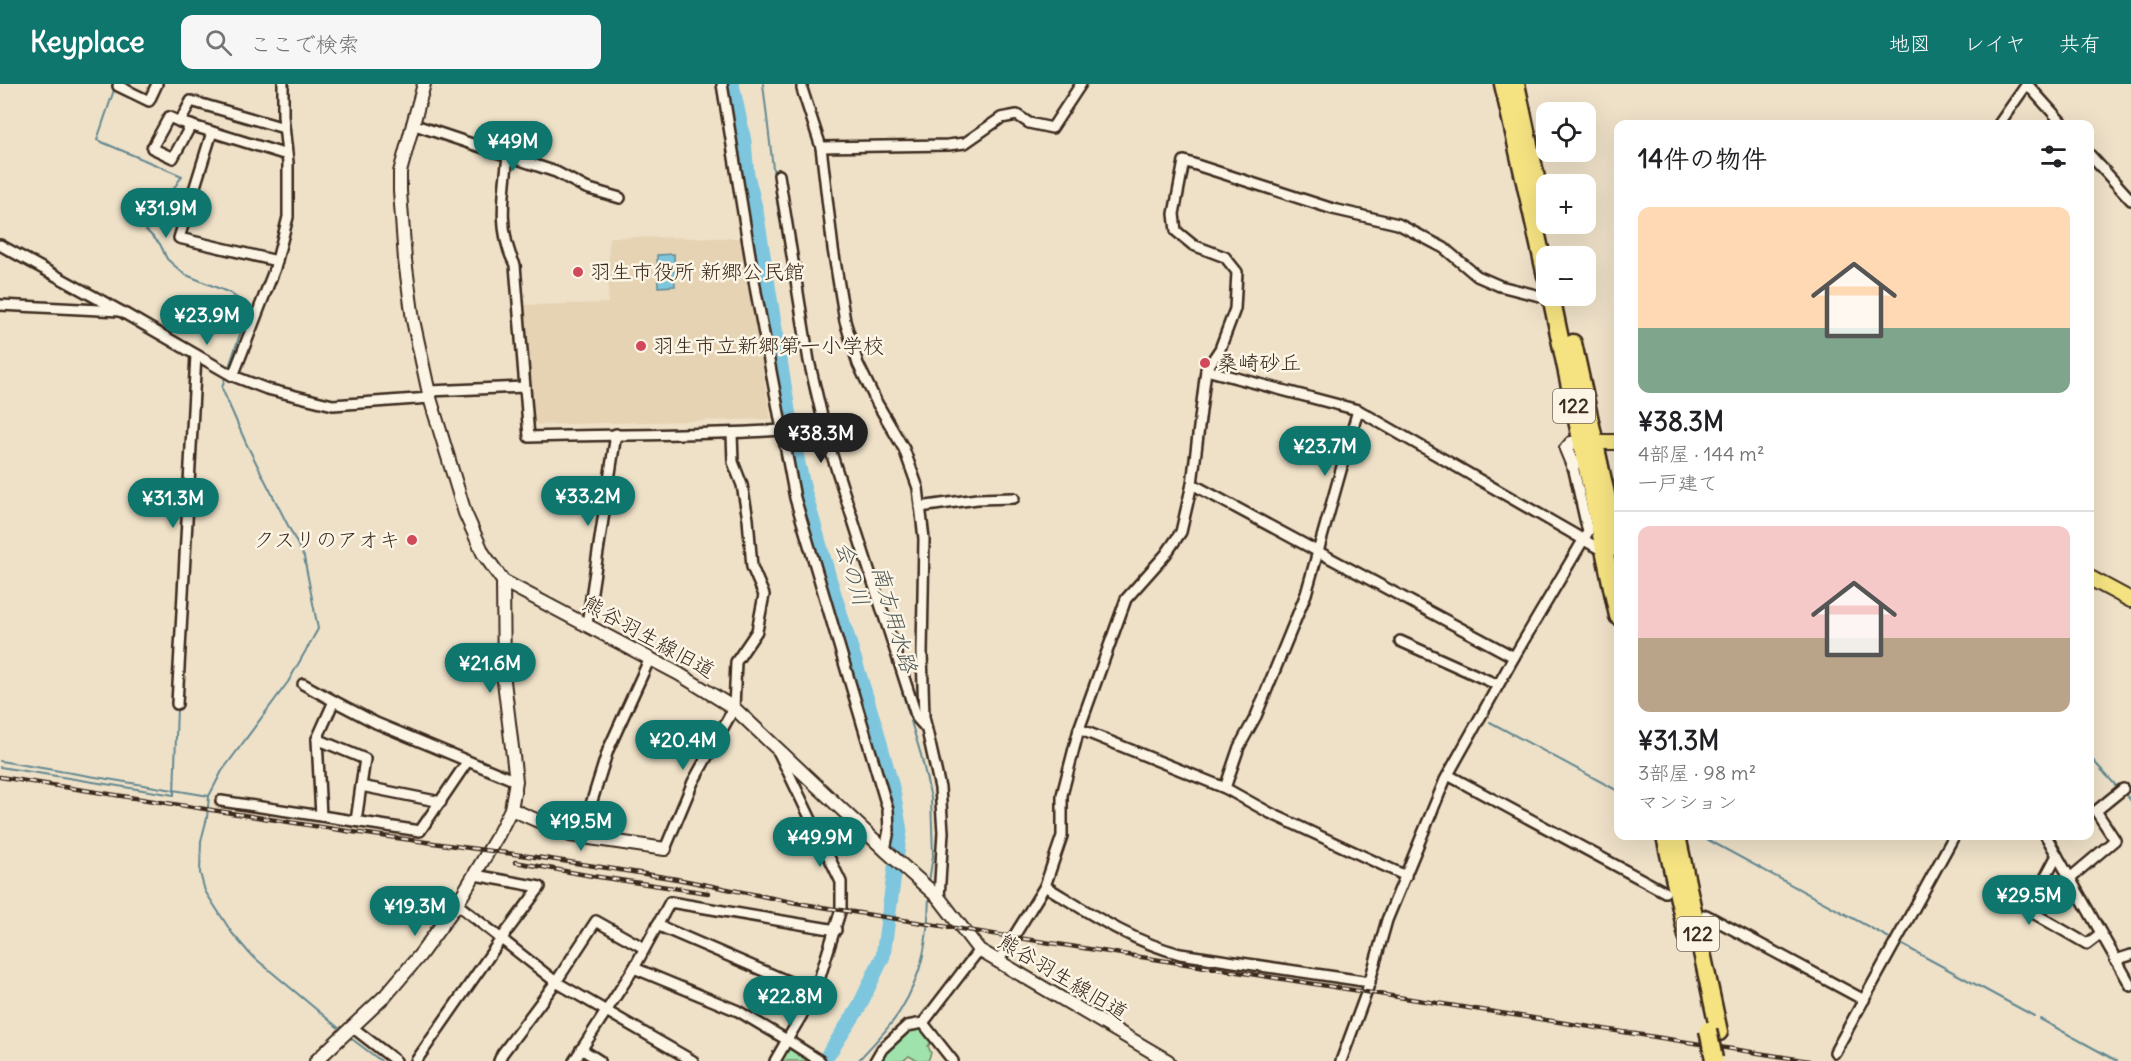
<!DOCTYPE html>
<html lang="ja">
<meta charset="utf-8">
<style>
body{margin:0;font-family:Delius,"Klee One",sans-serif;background:#f6f6f6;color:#202124;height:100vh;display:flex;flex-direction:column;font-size:22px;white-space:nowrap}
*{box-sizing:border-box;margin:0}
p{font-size:20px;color:#757577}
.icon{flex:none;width:33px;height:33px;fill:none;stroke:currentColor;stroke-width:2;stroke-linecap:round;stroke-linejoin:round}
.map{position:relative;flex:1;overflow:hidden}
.side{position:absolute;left:1614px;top:36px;width:480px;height:720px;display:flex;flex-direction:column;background:#fff;border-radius:12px;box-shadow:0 6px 24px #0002}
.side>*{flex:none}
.buttons{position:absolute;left:1536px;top:18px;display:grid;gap:12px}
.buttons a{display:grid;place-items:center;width:60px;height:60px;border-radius:12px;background:#fff;box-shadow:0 6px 24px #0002;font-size:30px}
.price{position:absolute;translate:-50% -51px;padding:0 14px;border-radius:21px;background:#0f766e;color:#fff;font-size:20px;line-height:39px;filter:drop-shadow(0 2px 3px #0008)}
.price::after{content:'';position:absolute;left:50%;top:36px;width:18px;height:14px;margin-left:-9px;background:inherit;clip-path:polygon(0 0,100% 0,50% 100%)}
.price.current{background:#222;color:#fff}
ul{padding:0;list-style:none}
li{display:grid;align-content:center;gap:12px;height:318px;padding:0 24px}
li+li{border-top:2px solid #e0e0e0}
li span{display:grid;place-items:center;height:186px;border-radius:12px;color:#555}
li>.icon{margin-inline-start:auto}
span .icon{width:108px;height:108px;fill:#fffc;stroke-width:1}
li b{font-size:26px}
h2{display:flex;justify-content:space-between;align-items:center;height:72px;padding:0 24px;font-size:26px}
header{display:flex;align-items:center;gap:36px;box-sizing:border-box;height:84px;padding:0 30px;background:#0f766e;color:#fff}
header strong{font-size:28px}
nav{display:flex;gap:33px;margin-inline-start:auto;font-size:21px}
.search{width:420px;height:54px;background:#f6f6f6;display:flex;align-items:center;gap:15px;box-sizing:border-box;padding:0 21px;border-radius:12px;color:#757577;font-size:22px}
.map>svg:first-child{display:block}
.built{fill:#e6d3b4}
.green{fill:#a0e2ab;stroke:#6e8664;stroke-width:1.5}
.water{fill:#7ec6de;stroke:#638891;stroke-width:1.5}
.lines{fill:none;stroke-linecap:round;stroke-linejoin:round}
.stream{stroke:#638891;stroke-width:2}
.river{stroke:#7ec6de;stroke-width:15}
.street-casing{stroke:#3b2a1e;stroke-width:14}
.secondary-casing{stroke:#3b2a1e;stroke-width:16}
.primary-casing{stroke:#3b2a1e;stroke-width:18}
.highway-casing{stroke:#3b2a1e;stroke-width:21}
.street{stroke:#fcf5e5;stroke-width:9}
.secondary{stroke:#fcf5e5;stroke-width:12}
.primary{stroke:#f5e382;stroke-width:14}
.highway{stroke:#f5e382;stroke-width:16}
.rail-casing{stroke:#3b2a1e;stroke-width:4.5}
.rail{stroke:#fcf5e5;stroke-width:2;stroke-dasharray:7;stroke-linecap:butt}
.highway-bridge-casing{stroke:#3b2a1e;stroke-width:21;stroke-linecap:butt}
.highway-bridge{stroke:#f5e382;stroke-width:16}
.poi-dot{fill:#d1495b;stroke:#fcf5e5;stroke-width:2}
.labels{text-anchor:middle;stroke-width:5;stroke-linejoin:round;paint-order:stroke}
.shield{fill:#fcf5e5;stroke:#75675a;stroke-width:1.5}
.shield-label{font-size:20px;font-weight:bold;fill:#3b2a1e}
.poi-label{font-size:21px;fill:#3b2a1e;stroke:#fcf5e5;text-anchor:start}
.street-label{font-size:21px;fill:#3b2a1e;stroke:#fcf5e5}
.water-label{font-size:22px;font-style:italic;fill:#4f5958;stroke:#fcf5e5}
</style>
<header>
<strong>Keyplace</strong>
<div class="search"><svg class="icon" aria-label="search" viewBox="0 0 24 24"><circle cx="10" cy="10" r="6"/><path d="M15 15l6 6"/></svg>ここで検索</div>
<nav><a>地図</a><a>レイヤ</a><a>共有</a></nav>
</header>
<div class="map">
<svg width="2131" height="977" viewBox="0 0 2131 977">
<rect width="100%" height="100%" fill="#efe1c8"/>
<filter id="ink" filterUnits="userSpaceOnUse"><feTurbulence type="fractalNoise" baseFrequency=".0167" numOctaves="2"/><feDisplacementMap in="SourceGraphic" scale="12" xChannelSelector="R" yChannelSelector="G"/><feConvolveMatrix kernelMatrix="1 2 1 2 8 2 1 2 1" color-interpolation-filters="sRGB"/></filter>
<g filter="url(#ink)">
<path class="built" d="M609 153 741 154 771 335 527 341 521 221 608 219Z"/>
<g class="green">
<path d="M909 945H922L932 958 928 962 931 969 928 977H918L909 972 903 977H882L885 967Z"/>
<path d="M788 959 817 977H777Z"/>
</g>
<path class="water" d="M674 170 675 202 658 203 657 171Z"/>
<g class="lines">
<g class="stream">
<path d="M763 0 777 118 794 214"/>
<path d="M115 3 97 56 182 92 146 146 160 160 167 175 184 190 230 209 249 223 228 286"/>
<path d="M806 284 810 308 833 389"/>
<path d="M226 291 222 304 224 309 246 359 304 473 318 545 288 598 222 687 209 712 207 734 201 757 200 789 205 807 232 849 250 870 341 946"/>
<path d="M1613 400 1618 390"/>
<path d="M887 557 921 671 931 714 933 772 929 797"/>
<path d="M1490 638 1618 707"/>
<path d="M2090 673 2118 704"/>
<path d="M0 677 209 712"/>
<path d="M0 683 174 711 177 623"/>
<path d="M2127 712 2131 717"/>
<path d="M1703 753 1893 856"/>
<path d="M1899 859 2034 932"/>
<path d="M2040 935 2117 977"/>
<path d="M348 952 381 977"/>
<path d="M858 977C872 961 889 945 900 927 924 889 928 854 929 810"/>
</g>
<path class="river" d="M732 0 744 57 747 91 756 127 793 357 804 406 830 497 877 648 893 707 900 747 883 872 858 925 824 977"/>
<defs>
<g id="street">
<path d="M119 0 118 2 149 17 157 0"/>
<path d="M722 0 756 208 795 414 888 726 889 746 885 766"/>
<path d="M802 0V5L821 63 833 165 845 237 858 280 877 319 904 365 918 404 924 455 922 569 924 633 940 704 943 748 939 814"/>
<path d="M2027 0 2063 40"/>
<path d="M180 38 169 33 152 64 173 74 191 41"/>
<path d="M412 40 556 88 586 104 620 114"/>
<path d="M1999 40 2027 0"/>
<path d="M284 44 191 17 180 38 287 71"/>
<path d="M212 48 179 154 277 177"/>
<path d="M821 63 948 61 965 59 1001 34 1017 31 1029 39 1052 44 1081 0"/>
<path d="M2090 71 2131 116"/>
<path d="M508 72C504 108 497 147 515 181L529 353C613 350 698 352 783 346"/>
<path d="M779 91 809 277 829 362 917 634 925 643"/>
<path d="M0 161 122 228 233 292 267 305 333 321 430 314"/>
<path d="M0 221 120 227"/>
<path d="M1206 286 1358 326 1605 468"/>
<path d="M233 292 275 184 288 133V79L283 32V0"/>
<path d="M429 307 525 303"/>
<path d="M1192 400 1514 573"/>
<path d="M920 423 977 415 1014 414"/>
<path d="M587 540 616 350"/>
<path d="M1400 557 1498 601"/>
<path d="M303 600 334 617"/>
<path d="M177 620 196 271"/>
<path d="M1079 645 1225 704 1270 729 1406 792"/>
<path d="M317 655 365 675 361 702"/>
<path d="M467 678 420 747 321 732 317 655 334 617 376 639 516 697"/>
<path d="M1448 691 1665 808"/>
<path d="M1225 704 1239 663 1256 632 1306 510 1358 326"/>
<path d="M221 717 321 732"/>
<path d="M356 737 361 702 441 718"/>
<path d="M581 752 608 666 650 574"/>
<path d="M2046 752 2131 902"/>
<path d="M665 765 693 698 734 624 736 578 757 547 764 511 752 483 748 435 742 401 733 378 732 350"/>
<path d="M2057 771 2028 826 2087 860 2100 850"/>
<path d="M2070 794 2115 756 2096 727 2123 705"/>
<path d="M1045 802 1062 752V711L1079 645 1126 515 1166 470 1181 448 1192 400 1206 286 1220 265 1235 225 1237 188 1225 173 1193 161 1176 147 1174 130 1184 77 1333 125 1398 140 1444 164 1477 192 1500 202 1552 215"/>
<path d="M457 820 556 898 693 977"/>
<path d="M1706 831 1864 916"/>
<path d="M657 841 815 909"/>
<path d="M2115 876 2131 871"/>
<path d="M998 878 1045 802C1088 828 1130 857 1180 870L1370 898"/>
<path d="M634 884 670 818 836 846"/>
<path d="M923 939 953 977"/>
<path d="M352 943 396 977"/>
<path d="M581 965 600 977"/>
<path d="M1835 968 1954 752"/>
<path d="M416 977 501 855 540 803 475 791"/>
<path d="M499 977 502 970 556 898 596 837 644 864"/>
<path d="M574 977 634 884 738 927 787 956 815 909 841 825V798L779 669"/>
<path d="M775 977 787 956 820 977"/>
<path d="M875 977 882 965 907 942 923 939 979 866"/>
<path d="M1341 977 1367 907 1387 836 1445 696 1514 573 1588 448 1573 382"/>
</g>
<g id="secondary">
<path d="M424 0 400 88V107L405 176 413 236 430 314 465 429 483 469 503 497 679 590 734 624 885 766 939 814 979 866 1168 977"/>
<path d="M1573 382 1566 365 1571 359 1582 358"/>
<path d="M511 725 570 751 665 765"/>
<path d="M316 977 386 911 420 871 457 820 498 751 511 725 516 697 504 597 503 497"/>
</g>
<g id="primary">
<path d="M1585 358H1618"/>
<path d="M2090 494 2131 516"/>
</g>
<g id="highway">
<path d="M1503 0 1546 192"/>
<path d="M1516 0 1542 122"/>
<path d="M1551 212 1618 532"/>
<path d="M1573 259 1618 465"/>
<path d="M1665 752 1687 852"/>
<path d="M1677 752 1719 948"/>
</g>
</defs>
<use href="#street" class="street-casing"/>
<use href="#secondary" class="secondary-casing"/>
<use href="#primary" class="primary-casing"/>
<use href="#highway" class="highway-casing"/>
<use href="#street" class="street"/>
<use href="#secondary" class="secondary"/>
<use href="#primary" class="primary"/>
<use href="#highway" class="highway"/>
<defs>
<g id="rail">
<path d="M0 693 353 748 550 775 677 795 797 819 884 833 1809 977"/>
<path d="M515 778 592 792 708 809"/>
</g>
</defs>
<use href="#rail" class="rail-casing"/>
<use href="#rail" class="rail"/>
<defs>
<path id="highway-bridge" d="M1708 946 1714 975"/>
</defs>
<use href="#highway-bridge" class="highway-bridge-casing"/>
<use href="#highway-bridge" class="highway-bridge"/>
</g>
</g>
<g class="poi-dot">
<circle cx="578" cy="188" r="6"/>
<circle cx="641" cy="262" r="6"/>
<circle cx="1205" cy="279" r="6"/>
<circle cx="412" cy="456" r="6"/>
</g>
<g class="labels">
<g class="shield">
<rect x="1553" y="305" width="42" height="34" rx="4.5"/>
<rect x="1677" y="833" width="42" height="34" rx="4.5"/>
</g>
<g class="shield-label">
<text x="1574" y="329">122</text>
<text x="1698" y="857">122</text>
</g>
<g class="poi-label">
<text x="590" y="195">羽生市役所 新郷公民館</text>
<text x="653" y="269">羽生市立新郷第一小学校</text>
<text x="1217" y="286">桑崎砂丘</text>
<text x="400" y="463" text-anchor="end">クスリのアオキ</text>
</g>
<g class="street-label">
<text transform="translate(649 553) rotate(29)" y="7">熊谷羽生線旧道</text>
<text transform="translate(1063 893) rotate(31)" y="7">熊谷羽生線旧道</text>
</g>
<g class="water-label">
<text transform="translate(853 490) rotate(73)" y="8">会の川</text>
<text transform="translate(895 535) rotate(74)" y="8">南方用水路</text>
</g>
</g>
</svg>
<div class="buttons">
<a><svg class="icon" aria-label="locate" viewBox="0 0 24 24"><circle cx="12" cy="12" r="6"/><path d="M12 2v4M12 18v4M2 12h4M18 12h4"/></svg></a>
<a>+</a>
<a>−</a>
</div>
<b class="price" style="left:513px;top:88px">¥49M</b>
<b class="price" style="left:166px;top:155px">¥31.9M</b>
<b class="price" style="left:207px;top:262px">¥23.9M</b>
<b class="price current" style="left:821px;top:380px">¥38.3M</b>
<b class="price" style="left:1325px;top:393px">¥23.7M</b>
<b class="price" style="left:588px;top:443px">¥33.2M</b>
<b class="price" style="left:173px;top:445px">¥31.3M</b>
<b class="price" style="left:490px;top:610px">¥21.6M</b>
<b class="price" style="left:683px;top:687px">¥20.4M</b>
<b class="price" style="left:581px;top:768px">¥19.5M</b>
<b class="price" style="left:820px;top:784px">¥49.9M</b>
<b class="price" style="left:2029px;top:842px">¥29.5M</b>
<b class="price" style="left:415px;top:853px">¥19.3M</b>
<b class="price" style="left:790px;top:943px">¥22.8M</b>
<section class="side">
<h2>14件の物件<svg class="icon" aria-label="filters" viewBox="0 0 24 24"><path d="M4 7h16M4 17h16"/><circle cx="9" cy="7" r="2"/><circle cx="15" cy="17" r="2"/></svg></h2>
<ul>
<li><span style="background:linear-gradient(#ffd9b3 65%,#7fa58c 0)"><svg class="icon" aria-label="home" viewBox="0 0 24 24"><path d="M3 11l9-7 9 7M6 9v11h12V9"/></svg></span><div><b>¥38.3M</b><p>4部屋 · 144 m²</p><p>一戸建て</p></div></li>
<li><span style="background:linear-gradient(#f6c9c9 60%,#b9a48a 0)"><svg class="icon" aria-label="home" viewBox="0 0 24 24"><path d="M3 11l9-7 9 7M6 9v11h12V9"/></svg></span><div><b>¥31.3M</b><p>3部屋 · 98 m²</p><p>マンション</p></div></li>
</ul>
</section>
</div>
